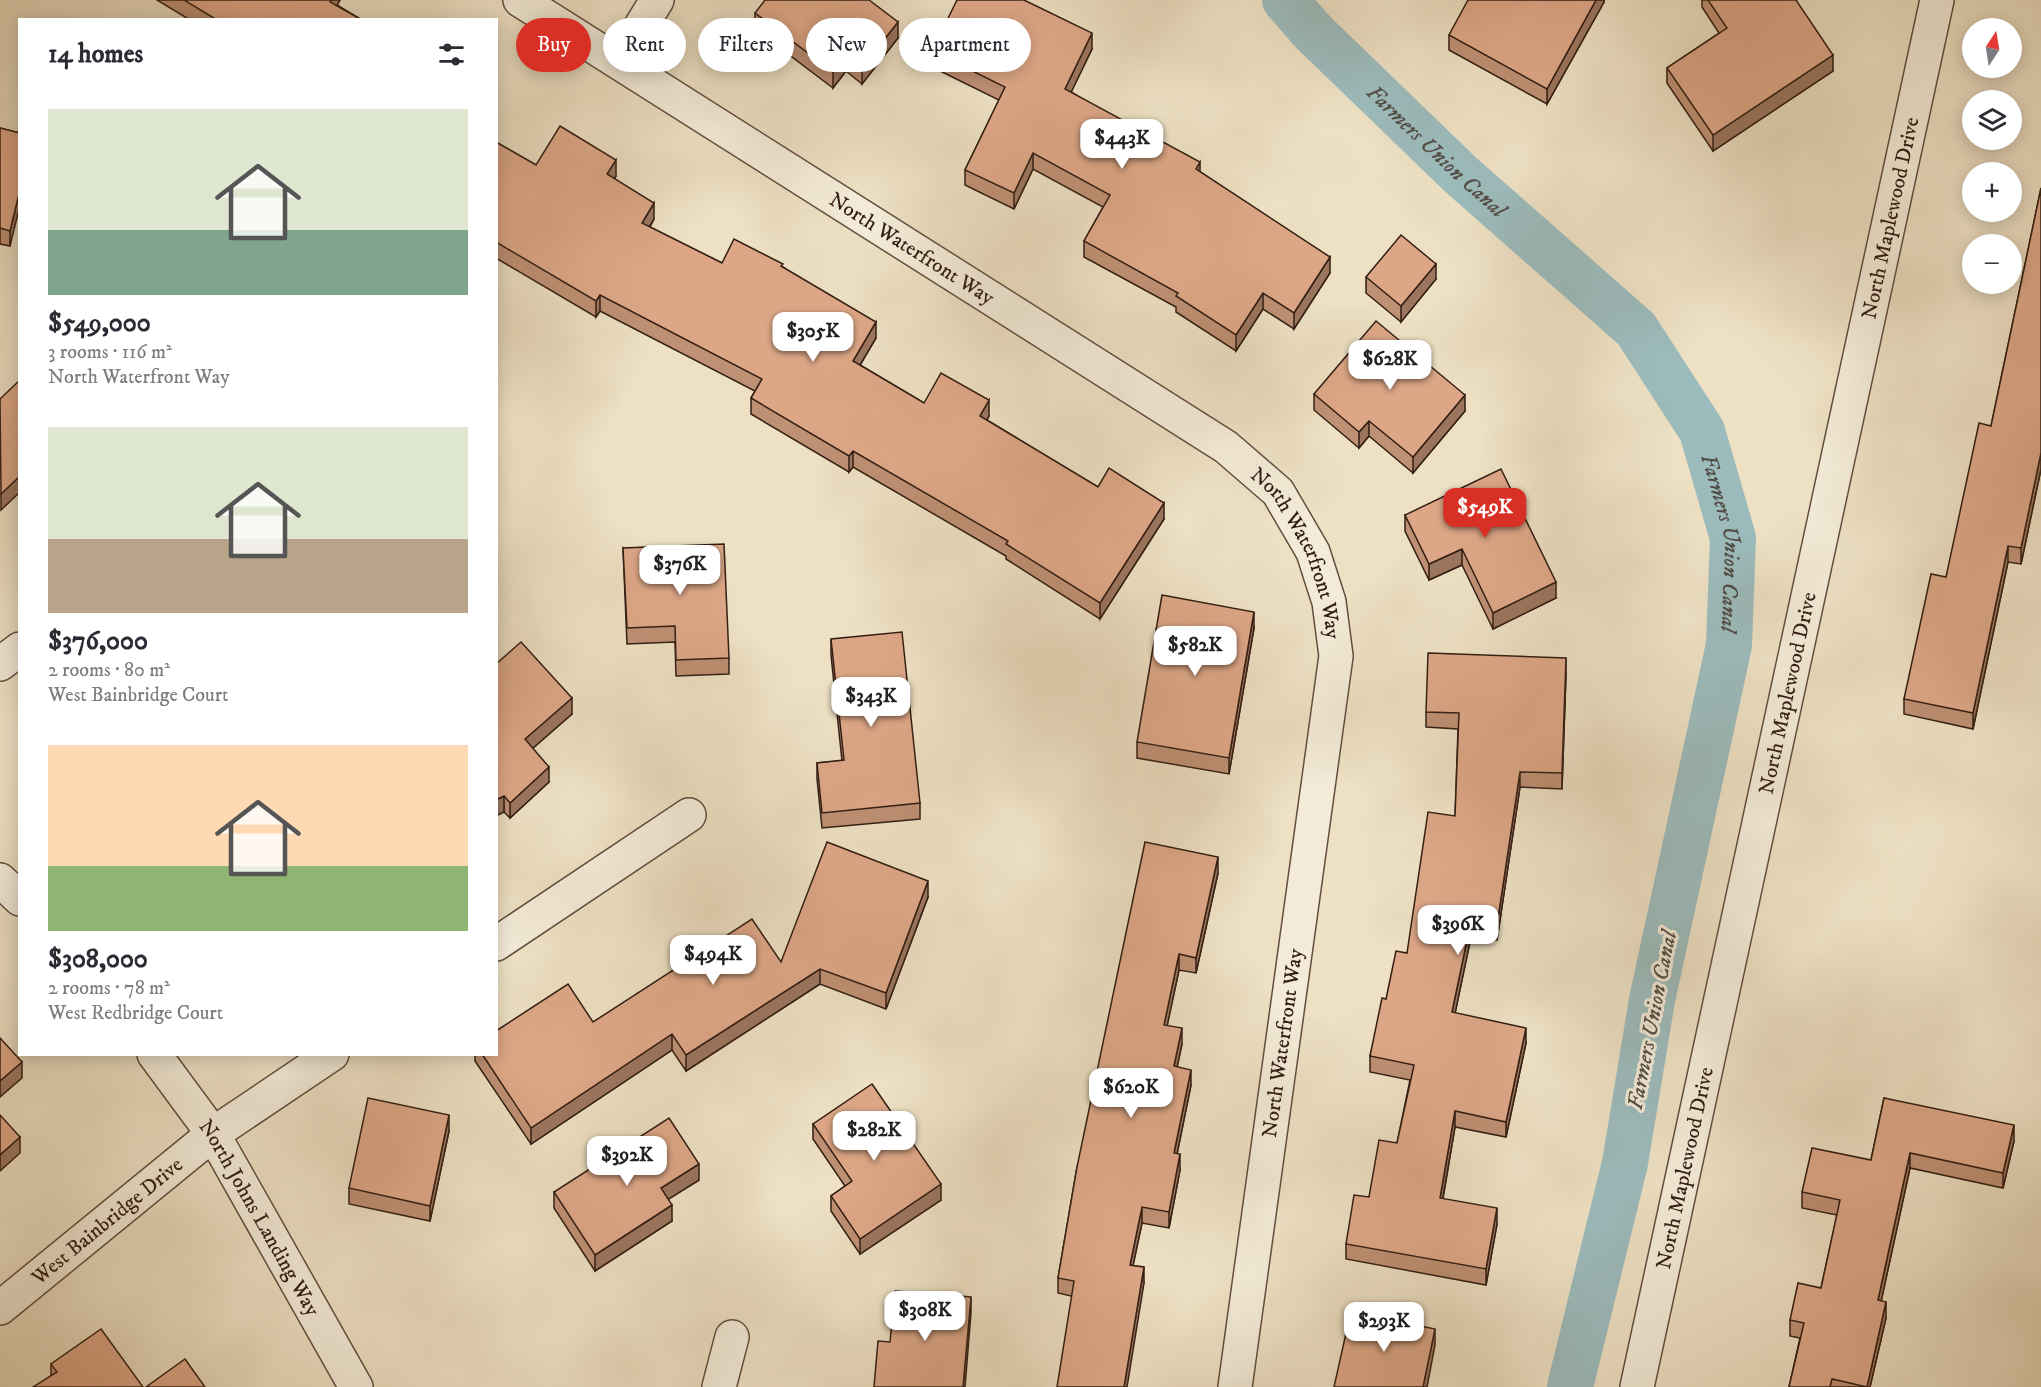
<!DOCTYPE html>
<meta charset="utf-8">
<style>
body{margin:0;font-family:"IM FELL DW Pica",serif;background:#f2f2f3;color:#2b2b33;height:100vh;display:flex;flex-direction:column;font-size:22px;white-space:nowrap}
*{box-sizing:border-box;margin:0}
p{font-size:20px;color:#7c7c81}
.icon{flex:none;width:33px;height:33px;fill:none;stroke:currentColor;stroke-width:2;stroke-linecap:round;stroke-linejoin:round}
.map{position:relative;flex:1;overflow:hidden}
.details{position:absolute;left:18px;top:18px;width:480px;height:1038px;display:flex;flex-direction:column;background:#fff;border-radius:0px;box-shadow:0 3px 15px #0003}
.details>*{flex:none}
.hud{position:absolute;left:516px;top:18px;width:570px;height:54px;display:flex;gap:12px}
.needle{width:39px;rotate:12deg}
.fabs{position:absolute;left:1962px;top:18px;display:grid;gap:12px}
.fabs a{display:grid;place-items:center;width:60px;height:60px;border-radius:50%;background:#fff;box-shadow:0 3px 15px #0003;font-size:30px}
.price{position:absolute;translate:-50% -51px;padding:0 14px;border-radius:12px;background:#fff;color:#222;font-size:20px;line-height:39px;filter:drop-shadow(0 2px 3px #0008)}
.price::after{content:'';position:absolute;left:50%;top:36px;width:18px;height:14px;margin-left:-9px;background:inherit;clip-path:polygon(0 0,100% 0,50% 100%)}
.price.active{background:#d93025;color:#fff}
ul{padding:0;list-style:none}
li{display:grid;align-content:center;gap:12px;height:318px;padding:0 30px}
li span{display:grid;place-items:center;height:186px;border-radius:0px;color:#555}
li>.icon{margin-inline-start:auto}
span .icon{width:108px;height:108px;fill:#fffc;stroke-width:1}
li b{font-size:26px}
h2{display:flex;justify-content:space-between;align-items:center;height:72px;padding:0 30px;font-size:26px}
.tag{padding:0 21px;border-radius:27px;background:#fff;box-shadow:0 3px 15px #0003;font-size:21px;line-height:54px}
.tag.active{background:#d93025;color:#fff}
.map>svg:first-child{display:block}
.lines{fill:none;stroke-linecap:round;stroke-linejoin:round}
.canal{stroke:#9cbbbc;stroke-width:46}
.minor-casing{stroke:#624e3f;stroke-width:36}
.minor{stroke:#f3ebd8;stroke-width:33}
.wall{fill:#be9074;stroke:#331e13;stroke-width:1.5}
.shaded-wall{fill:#9b755e;stroke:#331e13;stroke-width:1.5}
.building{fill:#dda787;stroke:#331e13;stroke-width:1.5}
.labels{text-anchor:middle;stroke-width:6;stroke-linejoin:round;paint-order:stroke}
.street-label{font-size:21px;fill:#331e13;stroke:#f3ebd8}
.water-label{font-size:22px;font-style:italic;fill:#524d46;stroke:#f3ebd8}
</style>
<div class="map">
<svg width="2041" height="1387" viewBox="0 0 2041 1387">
<rect width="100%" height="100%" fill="#ede0c3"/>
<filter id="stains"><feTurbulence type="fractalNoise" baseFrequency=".00333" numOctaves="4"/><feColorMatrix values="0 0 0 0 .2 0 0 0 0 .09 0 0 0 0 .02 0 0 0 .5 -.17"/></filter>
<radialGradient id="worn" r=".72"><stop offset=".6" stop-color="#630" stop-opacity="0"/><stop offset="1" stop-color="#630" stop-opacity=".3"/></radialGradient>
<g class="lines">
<path class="canal" id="s1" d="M1285 0 1313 32 1461 175 1636 329 1702 431 1733 538 1729 645 1652 1000 1625 1163 1570 1387"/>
<defs>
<g id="minor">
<path id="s2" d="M520 0 1226 447 1278 492 1313 552 1329 602 1336 656 1235 1387"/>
<path d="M619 62 657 0"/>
<path d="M0 664 20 649"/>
<path d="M0 880 20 899"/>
<path d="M496 944 689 815"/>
<path id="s3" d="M154 1054 213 1134 356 1387"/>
<path id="s4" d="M0 1308 213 1134 332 1054"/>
<path d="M719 1387 732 1337"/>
<path id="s5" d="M1637 1387 1937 0"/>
</g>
</defs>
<use href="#minor" class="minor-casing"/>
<use href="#minor" class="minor"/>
</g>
<g class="wall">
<path d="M157 0H340L337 5 362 20H190Z"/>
<path d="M1604 0V2L1547 104 1449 50V35Z"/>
<path d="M1702 0H1796L1833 71 1713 151 1667 83V68L1719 33 1702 7Z"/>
<path d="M755 13 898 38 862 84 846 71 833 88 755 29Z"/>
<path d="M1092 49 1071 92 1200 172 1330 273 1294 329 1263 309 1236 351 1176 312V307L1084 257V241L1103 207 1033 169 1014 209 965 185V170L999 100 932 67V51Z"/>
<path d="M0 128 20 133 10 246 0 244Z"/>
<path d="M496 142 536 165 616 176 614 179 654 219 650 227 722 263 783 267 876 338 860 365 924 403 989 416 987 420 1098 487 1164 519 1100 619 1006 559V556L853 467 849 472 751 414V398L755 391 600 311 596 317 496 258Z"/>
<path d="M2041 188V469L2021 564 2008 562 1973 729 1904 714V699L1946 577 1991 426Z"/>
<path d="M1366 277 1436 279 1401 322 1366 293Z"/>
<path d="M1314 394 1465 411 1413 473 1369 436 1359 448 1314 410Z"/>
<path d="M1405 515 1556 598 1493 629 1462 565 1429 580 1405 531Z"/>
<path d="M623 548 729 658V674L676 676 675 642 627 644Z"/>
<path d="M1254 628 1229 774 1137 758V742Z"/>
<path d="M831 639 920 803V819L822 828 817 779V763L842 761 831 655Z"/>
<path d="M496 664 572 714 533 748 549 782 510 818 504 812Z"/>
<path d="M1566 674 1562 789 1520 787 1497 940 1471 937 1455 1013 1526 1043 1506 1137 1455 1127 1443 1199 1497 1224 1486 1285 1346 1259V1244L1397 1143 1410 1080 1370 1072V1056L1386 999 1407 953 1455 816 1458 729 1426 727V712Z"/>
<path d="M1218 873 1196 973 1179 970 1167 1025 1182 1044 1177 1067 1191 1085 1177 1154 1180 1170 1169 1228 1142 1223 1133 1265 1144 1283 1071 1296 1058 1293V1278L1077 1167Z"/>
<path d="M928 897 886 1009 820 984 686 1071 672 1050 531 1144 475 1061V1054H496L593 1022 781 962Z"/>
<path d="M1884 1098 2014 1141 2003 1188 1910 1168 1881 1301 1886 1318 1870 1387H1789L1800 1338 1790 1336V1320L1821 1288 1837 1215 1802 1208V1192L1871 1160Z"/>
<path d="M813 1124 941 1200 860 1254 831 1211V1196L845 1186 813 1139Z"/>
<path d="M449 1131 430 1221 349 1204V1188Z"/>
<path d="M699 1180 668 1199 672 1221 595 1271 554 1208V1192Z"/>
<path d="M51 1364 143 1387 51 1375Z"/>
</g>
<g class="shaded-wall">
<path d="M331 0H340L330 17V2Z"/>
<path d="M1596 0H1604V2L1547 104V89Z"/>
<path d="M898 22V38L862 84V68Z"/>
<path d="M1092 33V49L1065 105V89Z"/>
<path d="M1833 55V71L1713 151V135Z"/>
<path d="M846 56V71L833 88V72Z"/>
<path d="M1033 153V169L1014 209V193Z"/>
<path d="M616 160V176L607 190V174Z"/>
<path d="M1200 162V178L1196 169Z"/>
<path d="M20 190V205L10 246V231Z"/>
<path d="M654 203V219L642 239V223Z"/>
<path d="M1330 257V273L1294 329V313Z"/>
<path d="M1436 264V279L1401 322V306Z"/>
<path d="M1263 293V309L1236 351V335Z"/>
<path d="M600 295V311L596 317V301Z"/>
<path d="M876 322V338L853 377V361Z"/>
<path d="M1465 395V411L1413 473V457Z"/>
<path d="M989 400V416L980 432V416Z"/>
<path d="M1369 421V436L1359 448V432Z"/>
<path d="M853 451V467L849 472V456Z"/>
<path d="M2041 453V469L2021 564V548Z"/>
<path d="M20 476V492L1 510V494Z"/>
<path d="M1164 503V519L1100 619V603Z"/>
<path d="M2008 546V562L1973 729V713Z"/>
<path d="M1462 549V565L1429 580V564Z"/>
<path d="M1556 582V598L1493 629V613Z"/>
<path d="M1254 612V628L1229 774V758Z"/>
<path d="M1566 658V674L1562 789V773Z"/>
<path d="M572 698V714L525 755V739Z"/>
<path d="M549 767V782L510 818V803Z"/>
<path d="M1520 772V787L1497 940V925Z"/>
<path d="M504 796V812L496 816V800Z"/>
<path d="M1218 857V873L1196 973V958Z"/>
<path d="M928 881V897L886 1009V993Z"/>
<path d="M1471 921V937L1452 1028V1012Z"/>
<path d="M1179 954V970L1164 1041V1025Z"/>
<path d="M820 969V984L686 1071V1055Z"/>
<path d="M1182 1028V1044L1174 1082V1066Z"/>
<path d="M1526 1028V1043L1506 1137V1122Z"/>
<path d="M672 1034V1050L531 1144V1128Z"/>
<path d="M22 1062V1078L0 1097V1081Z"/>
<path d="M1191 1070V1085L1174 1169V1153Z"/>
<path d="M1455 1111V1127L1440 1214V1198Z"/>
<path d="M449 1115V1131L430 1221V1206Z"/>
<path d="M2014 1125V1141L2003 1188V1173Z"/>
<path d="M20 1137V1153L0 1171V1155Z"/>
<path d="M1910 1153V1168L1878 1316V1300Z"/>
<path d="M1180 1154V1170L1169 1228V1212Z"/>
<path d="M699 1164V1180L661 1204V1188Z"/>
<path d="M941 1184V1200L860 1254V1239Z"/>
<path d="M672 1205V1221L595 1271V1255Z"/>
<path d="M1142 1207V1223L1130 1280V1265Z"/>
<path d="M1497 1208V1224L1486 1285V1269Z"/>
<path d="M1144 1267V1283L1127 1387H1124Z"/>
<path d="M971 1297V1313L965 1387H963Z"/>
<path d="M1886 1302V1318L1870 1387H1867Z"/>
<path d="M1435 1329V1345L1427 1387H1423Z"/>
</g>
<g class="building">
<path d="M184 0H331L330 2 362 20H217Z"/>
<path d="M765 0H869L898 22 862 68 846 56 833 72 755 13Z"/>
<path d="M957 0H1024L1092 33 1065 89 1200 162 1196 169 1330 257 1294 313 1263 293 1236 335 1176 296 1178 293 1084 241 1110 195 1033 153 1014 193 965 170 1005 87 932 51Z"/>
<path d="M1468 0H1596L1547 89 1449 35Z"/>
<path d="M1708 0H1796L1833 55 1713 135 1667 68 1727 28Z"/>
<path d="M560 126 616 160 607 174 654 203 642 223 722 263 734 239 783 264 781 266 876 322 853 361 924 403 941 373 989 400 980 416 1098 487 1109 468 1164 503 1100 603 1006 544 1008 541 853 451 849 456 751 398 762 379 600 295 596 301 496 242V142L536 165Z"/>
<path d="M0 128 20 133V190L10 231 0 228Z"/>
<path d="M2041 188V453L2021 548 2008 546 1973 713 1904 699 1931 574 1946 577 1979 423 1991 426Z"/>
<path d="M1401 235 1436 264 1401 306 1366 277Z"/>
<path d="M1376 321 1465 395 1413 457 1369 421 1359 432 1314 394Z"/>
<path d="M20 380V476L1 494 0 399Z"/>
<path d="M1501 469 1556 582 1493 613 1462 549 1429 564 1405 515Z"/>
<path d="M724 544 729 658 676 660 675 626 627 628 623 548Z"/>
<path d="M1162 595 1254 612 1229 758 1137 742Z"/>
<path d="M902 632 920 803 822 813 817 763 844 760 831 639Z"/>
<path d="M521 642 572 698 525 739 549 767 510 803 504 796 496 800V664Z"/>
<path d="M1428 653 1566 658 1562 773 1520 772 1497 925 1471 921 1452 1012 1526 1028 1506 1122 1455 1111 1440 1198 1497 1208 1486 1269 1346 1244 1354 1195 1369 1197 1379 1140 1397 1143 1414 1065 1370 1056 1382 998 1386 999 1396 951 1407 953 1428 812 1455 816 1459 713 1426 712Z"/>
<path d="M827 842 928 881 886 993 820 969 686 1055 672 1034 531 1128 482 1054H496V1031L568 984 593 1022 752 919 781 962Z"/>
<path d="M1145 842 1218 857 1196 958 1179 954 1164 1025 1182 1028 1174 1066 1191 1070 1174 1153 1180 1154 1169 1212 1142 1207 1130 1265 1144 1267 1124 1387H1057L1074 1281 1058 1278 1077 1167Z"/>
<path d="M0 1038 22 1062 0 1081Z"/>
<path d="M872 1084 941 1184 860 1239 831 1196 852 1181 813 1124Z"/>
<path d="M368 1098 449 1115 430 1206 349 1188Z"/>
<path d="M1884 1098 2014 1125 2003 1173 1910 1153 1878 1300 1886 1302 1867 1387 1832 1379 1830 1387H1789L1804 1323 1790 1320 1798 1283 1821 1288 1840 1200 1802 1192 1812 1148 1871 1160Z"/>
<path d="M0 1115 20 1137 0 1155Z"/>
<path d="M669 1118 699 1164 661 1188 672 1205 595 1255 554 1192Z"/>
<path d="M895 1291 971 1297 963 1387H874L878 1341 890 1342Z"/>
<path d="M1351 1311 1435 1329 1423 1387H1334Z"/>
<path d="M101 1329 143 1387H33L57 1372 51 1364Z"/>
<path d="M185 1359 205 1387H146Z"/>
</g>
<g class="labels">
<g class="street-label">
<text dy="7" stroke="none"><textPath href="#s5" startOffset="1196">North Maplewood Drive</textPath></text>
<text dy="7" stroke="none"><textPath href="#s2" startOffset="464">North Waterfront Way</textPath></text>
<text dy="7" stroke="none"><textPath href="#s2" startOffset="968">North Waterfront Way</textPath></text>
<text dy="7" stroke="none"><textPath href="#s5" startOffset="710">North Maplewood Drive</textPath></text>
<text transform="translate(1282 1043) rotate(-82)" y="7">North Waterfront Way</text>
<text dy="7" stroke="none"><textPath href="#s5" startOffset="224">North Maplewood Drive</textPath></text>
<text dy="7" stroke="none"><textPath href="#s3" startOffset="195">North Johns Landing Way</textPath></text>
<text dy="7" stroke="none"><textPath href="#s4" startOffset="138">West Bainbridge Drive</textPath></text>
</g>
<g class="water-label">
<text dy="8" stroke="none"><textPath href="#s1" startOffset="214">Farmers Union Canal</textPath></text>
<text dy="8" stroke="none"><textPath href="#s1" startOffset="718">Farmers Union Canal</textPath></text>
<text transform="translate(1651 1020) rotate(-79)" y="8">Farmers Union Canal</text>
</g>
</g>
<rect width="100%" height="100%" filter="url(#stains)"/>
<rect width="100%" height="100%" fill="url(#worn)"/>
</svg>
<div class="fabs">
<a><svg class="needle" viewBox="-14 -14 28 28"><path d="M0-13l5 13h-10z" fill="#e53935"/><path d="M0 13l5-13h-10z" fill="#7c7c81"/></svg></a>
<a><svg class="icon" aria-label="layers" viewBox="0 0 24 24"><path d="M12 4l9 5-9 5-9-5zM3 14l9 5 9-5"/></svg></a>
<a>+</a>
<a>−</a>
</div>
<b class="price" style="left:1122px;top:170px">$443K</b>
<b class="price" style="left:813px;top:363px">$305K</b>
<b class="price" style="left:1390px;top:391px">$628K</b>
<b class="price active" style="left:1485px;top:539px">$549K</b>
<b class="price" style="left:680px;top:596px">$376K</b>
<b class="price" style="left:1195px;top:677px">$582K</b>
<b class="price" style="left:871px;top:728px">$343K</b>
<b class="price" style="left:1458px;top:956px">$396K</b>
<b class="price" style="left:713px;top:986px">$494K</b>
<b class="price" style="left:1131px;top:1119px">$620K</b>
<b class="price" style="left:874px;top:1162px">$282K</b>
<b class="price" style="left:627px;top:1187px">$392K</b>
<b class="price" style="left:925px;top:1342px">$308K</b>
<b class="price" style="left:1384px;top:1353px">$293K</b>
<div class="hud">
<a class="tag active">Buy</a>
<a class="tag">Rent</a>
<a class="tag">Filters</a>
<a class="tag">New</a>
<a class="tag">Apartment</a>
</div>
<section class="details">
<h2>14 homes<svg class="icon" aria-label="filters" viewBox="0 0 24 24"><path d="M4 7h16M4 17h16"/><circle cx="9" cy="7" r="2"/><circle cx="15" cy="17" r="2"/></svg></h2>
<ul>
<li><span style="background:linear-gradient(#dfe7d0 65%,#7fa58c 0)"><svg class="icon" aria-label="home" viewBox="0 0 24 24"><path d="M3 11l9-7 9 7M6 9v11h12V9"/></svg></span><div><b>$549,000</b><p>3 rooms · 116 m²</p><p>North Waterfront Way</p></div></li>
<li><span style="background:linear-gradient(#dfe7d0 60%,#b9a48a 0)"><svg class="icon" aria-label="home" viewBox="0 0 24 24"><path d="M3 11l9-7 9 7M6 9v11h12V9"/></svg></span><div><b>$376,000</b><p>2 rooms · 80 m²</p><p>West Bainbridge Court</p></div></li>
<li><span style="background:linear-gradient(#ffd9b3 65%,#8fb573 0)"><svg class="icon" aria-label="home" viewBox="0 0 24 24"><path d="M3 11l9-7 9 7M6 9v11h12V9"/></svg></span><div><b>$308,000</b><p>2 rooms · 78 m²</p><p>West Redbridge Court</p></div></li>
</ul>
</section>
</div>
